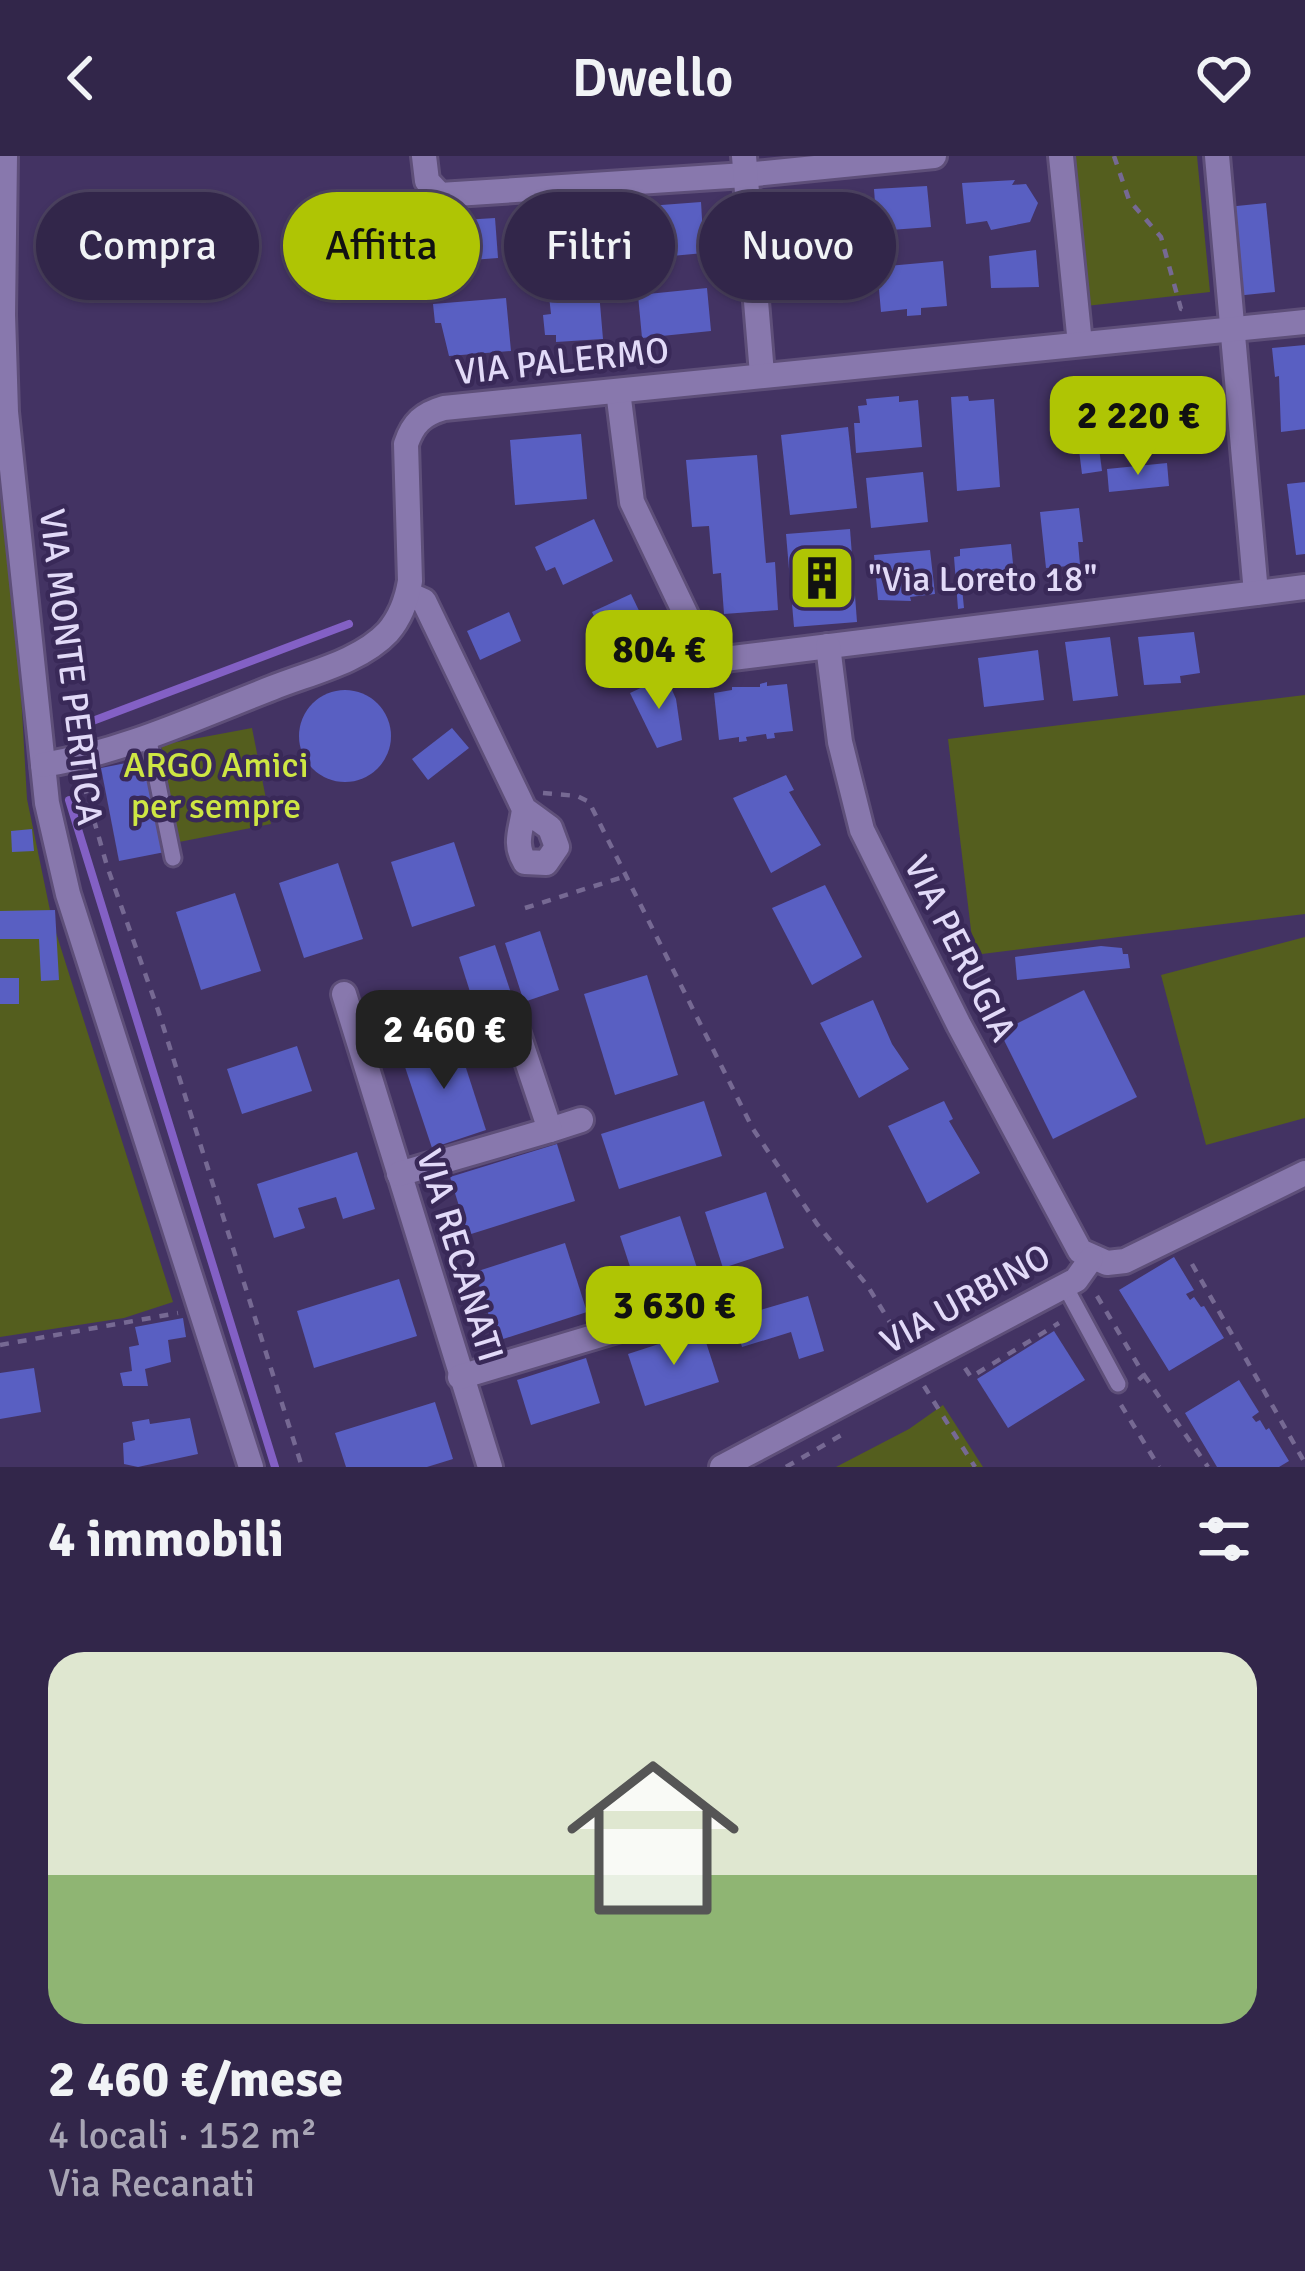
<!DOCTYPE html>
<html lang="it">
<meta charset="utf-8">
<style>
body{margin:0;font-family:Signika,sans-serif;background:#3d3254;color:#f1f3f6;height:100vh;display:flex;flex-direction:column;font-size:45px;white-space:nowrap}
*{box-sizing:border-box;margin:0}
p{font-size:39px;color:#a8a5b5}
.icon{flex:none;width:66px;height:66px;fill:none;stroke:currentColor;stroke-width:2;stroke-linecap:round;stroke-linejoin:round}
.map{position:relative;height:1311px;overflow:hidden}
.sheet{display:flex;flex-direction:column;background:#32264a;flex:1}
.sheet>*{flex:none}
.banner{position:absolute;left:36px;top:36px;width:1233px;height:108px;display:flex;gap:24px}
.price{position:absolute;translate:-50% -102px;padding:0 27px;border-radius:24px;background:#afc504;color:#111;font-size:39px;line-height:78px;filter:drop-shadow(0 3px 6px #0008)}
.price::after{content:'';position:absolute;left:50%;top:72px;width:36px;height:27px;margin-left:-18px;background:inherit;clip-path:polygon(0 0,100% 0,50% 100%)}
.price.current{background:#222;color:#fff}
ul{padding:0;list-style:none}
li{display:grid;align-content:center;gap:24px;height:636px;padding:0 48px}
li span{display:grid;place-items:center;height:372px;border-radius:36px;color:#555}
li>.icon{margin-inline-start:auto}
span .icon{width:216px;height:216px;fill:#fffc;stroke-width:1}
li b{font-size:51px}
h2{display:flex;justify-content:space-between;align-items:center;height:144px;padding:0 48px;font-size:51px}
.tag{padding:0 42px;border-radius:54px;background:#32264a;box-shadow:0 3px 9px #0004,0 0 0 3px #4d4362;font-size:42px;line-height:108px}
.tag.current{background:#afc504;color:#111}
header{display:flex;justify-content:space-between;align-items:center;height:156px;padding:0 48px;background:#32264a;font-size:54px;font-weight:600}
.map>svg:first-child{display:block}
.green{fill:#545e1e}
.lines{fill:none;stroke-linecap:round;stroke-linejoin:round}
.stream{stroke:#8360c5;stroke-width:8}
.building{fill:#595fc2}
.service-casing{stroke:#5e4f79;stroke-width:21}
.minor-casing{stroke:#5e4f79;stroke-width:30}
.path{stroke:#766993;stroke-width:4.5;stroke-dasharray:9 9;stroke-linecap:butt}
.service{stroke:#8878ad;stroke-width:15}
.minor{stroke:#8878ad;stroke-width:24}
.labels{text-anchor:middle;stroke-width:9;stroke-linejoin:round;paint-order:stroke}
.street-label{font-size:36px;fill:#e2daf8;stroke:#392958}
.poi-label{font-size:36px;fill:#e2daf8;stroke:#392958;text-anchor:start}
.park-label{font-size:36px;fill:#cee643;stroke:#392958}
</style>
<header><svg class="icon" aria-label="back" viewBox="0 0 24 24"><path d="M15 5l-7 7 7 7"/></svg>Dwello<svg class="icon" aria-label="heart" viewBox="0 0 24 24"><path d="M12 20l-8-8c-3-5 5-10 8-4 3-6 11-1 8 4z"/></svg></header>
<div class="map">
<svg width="1305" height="1311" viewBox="0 0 1305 1311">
<rect width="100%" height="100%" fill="#433363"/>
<g class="green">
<path d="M1074 0H1197L1210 136 1086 150Z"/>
<path d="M0 327H9L27 643 52 764 173 1146 124 1162 0 1181Z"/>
<path d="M1305 539V758L974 799 948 583Z"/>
<path d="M252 572 271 668 179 686 161 589Z"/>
<path d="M1305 781V962L1206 989 1161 819Z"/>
<path d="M943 1249 983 1311H836L909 1273Z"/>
</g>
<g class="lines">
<g class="stream">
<path d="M70 582 82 569 349 468"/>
<path d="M69 644 275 1311"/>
</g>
</g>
<g class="building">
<path d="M1015 24 1012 29 1026 28 1038 47 1030 66 991 74 987 65 966 68 962 27Z"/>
<path d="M927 30 931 71 877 75 874 33Z"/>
<path d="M838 40 843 105 819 106V116L786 118 783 71H788L787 47Z"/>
<path d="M701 46 704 97 639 103 635 51Z"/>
<path d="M1266 47 1275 136 1235 140 1227 51Z"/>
<path d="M591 55 598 57 602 100 536 104 532 62H540V58Z"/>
<path d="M495 62 498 102 419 108 416 67Z"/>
<path d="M1036 94 1039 131 991 132 989 100Z"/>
<path d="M943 105 947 150 921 152V159L907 160V153L881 156 877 111Z"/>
<path d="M707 132 711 175 642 182 638 139Z"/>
<path d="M599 136 603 183 556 186V179H545L543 159 551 158 549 140Z"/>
<path d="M506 142 511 195 449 200 441 167H435L433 148Z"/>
<path d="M1305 189V273L1281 276 1279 220 1275 221 1272 192Z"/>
<path d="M1139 223V226L1172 224 1173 237 1169 238 1174 293 1135 296 1131 245 1111 247 1109 226Z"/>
<path d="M899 240V246L918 244 922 291 856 297 854 267H860L858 250 867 249 866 243Z"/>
<path d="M968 240 969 245 994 243 1000 331 957 335 951 241Z"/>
<path d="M848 271 857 352 790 359 781 279Z"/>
<path d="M581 278 587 343 515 349 510 284Z"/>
<path d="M1098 284 1102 315 1082 318 1078 286Z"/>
<path d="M757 299 766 407 775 406 778 454 724 458 721 417 713 418 709 370 692 371 686 304Z"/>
<path d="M1167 307 1169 330 1109 336 1107 313Z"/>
<path d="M923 316 928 366 871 372 866 322Z"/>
<path d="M1305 326V398L1296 399 1287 328Z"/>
<path d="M1079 352 1083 386H1078L1080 409 1046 412 1040 356Z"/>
<path d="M594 363 613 405 563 429 555 411 546 415 535 391Z"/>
<path d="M850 373 857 466 794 471 786 378Z"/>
<path d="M1011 388 1015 427 962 432 964 452 958 453 954 401 960 400V393Z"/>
<path d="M930 394 935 438 910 441 911 445 878 444 874 399Z"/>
<path d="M631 438 654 486 615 505 592 456Z"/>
<path d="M509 456 521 485 480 504 467 475Z"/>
<path d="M1194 476 1200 517 1180 520 1181 527 1144 529 1138 481Z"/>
<path d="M1110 481 1118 540 1073 545 1065 486Z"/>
<path d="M1038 494 1044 544 984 551 978 502Z"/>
<path d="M636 498 643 512 605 531 598 517Z"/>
<path d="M666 520 676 543 682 584 657 592 630 537Z"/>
<path d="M767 526V530L787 528 793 575 774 577 775 582 767 583 766 578 746 581 747 585 739 586V581L719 584 714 537 732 534V531H760V528Z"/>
<circle cx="345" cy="580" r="46"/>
<path d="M452 572 469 592 428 624 412 603Z"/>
<path d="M146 603 165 696 119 705 101 612Z"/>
<path d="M786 619 794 634 789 636 821 689 771 717 733 642Z"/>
<path d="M32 673 34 695 12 696 11 675Z"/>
<path d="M454 686 475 750 412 771 391 706Z"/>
<path d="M338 707 363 783 304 802 279 727Z"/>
<path d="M825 729 862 801 812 829 772 752Z"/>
<path d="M235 737 261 815 201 834 176 756Z"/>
<path d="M55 754 59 824 41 825 39 783H0V755Z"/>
<path d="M540 775 559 834 524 846 505 787Z"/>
<path d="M495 789 515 849 478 861 459 801Z"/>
<path d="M1101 790 1122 792 1123 798H1128L1130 812 1017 824 1015 801Z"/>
<path d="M647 819 678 919 615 939 584 838Z"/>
<rect x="0" y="822" width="19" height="26"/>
<path d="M1084 834 1137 941 1053 983 1000 876Z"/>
<path d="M873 844 892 888 909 913 859 942 820 867Z"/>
<path d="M456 881 486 974 432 992 401 899Z"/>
<path d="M297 890 312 935 242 958 227 913Z"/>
<path d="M704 945 722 1000 619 1033 601 978Z"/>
<path d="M944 945 953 963 949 965 980 1017 927 1047 888 970Z"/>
<path d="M557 988 575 1045 468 1079 450 1021Z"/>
<path d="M357 996 375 1053 343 1063 336 1041 298 1052 305 1072 274 1082 257 1028Z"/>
<path d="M766 1036 784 1092 723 1112 705 1056Z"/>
<path d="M680 1060 698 1115 638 1135 620 1080Z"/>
<path d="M565 1087 587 1156 497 1185 475 1116Z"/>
<path d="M1174 1101 1194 1134 1186 1138 1190 1144 1194 1141 1201 1151 1204 1150 1224 1182 1169 1215 1119 1134Z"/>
<path d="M399 1123 417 1180 314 1212 297 1155Z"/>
<path d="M808 1140 824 1195 799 1203 791 1176 742 1191 733 1162Z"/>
<path d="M183 1162 186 1181 168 1184 171 1206 145 1213 148 1230H123L120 1217 132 1215 129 1191 139 1189 135 1171Z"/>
<path d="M702 1174 719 1226 645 1250 628 1198Z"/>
<path d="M1054 1175 1085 1224 1008 1272 977 1223Z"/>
<path d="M586 1202 600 1247 531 1269 517 1224Z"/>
<path d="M34 1212 41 1256 0 1263V1217Z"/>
<path d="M1239 1224 1259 1256 1252 1261 1256 1266 1260 1264 1266 1274 1269 1272 1289 1305 1279 1311H1217L1185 1257Z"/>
<path d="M435 1246 453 1303 427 1311H346L335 1277Z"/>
<path d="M190 1262 198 1298 138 1311 124 1308 123 1287 135 1284 132 1266 149 1263 150 1268Z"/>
</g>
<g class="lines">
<defs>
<g id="service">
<path d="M148 580 173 702"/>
<path d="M1065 1130 1118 1228"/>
</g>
<g id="minor">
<path d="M5 0 3 159 6 256 47 647 68 738 251 1311"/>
<path d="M424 0 427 25 440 39 745 19 934 0"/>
<path d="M744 0 762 218"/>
<path d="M1061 0 1080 188"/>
<path d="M1217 0 1256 437"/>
<path d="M618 235 632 346 708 505 1305 431"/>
<path d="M408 438 424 445 524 653 550 672 557 691 546 707 525 706C513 687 522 673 524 653"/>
<path d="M828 490 840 586 862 674 959 869 1080 1095 1107 1107 1125 1105 1305 1017"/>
<path d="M43 609C123 596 197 561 272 532 309 517 360 506 388 476 400 462 407 443 410 425L406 288C413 267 423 258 444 252L1305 166"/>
<path d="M344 838 490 1311"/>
<path d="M550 974 581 964"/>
<path d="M399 1018 550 974 517 875"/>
<path d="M460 1221 744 1136"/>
<path d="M722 1311 1076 1124 1091 1103"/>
</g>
</defs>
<use href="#service" class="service-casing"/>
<use href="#minor" class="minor-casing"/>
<g class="path">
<path d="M1114 0 1129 44 1161 81 1181 153H1184"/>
<path d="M84 629 107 710 158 854 302 1311"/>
<path d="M543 637 577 640 589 646 753 973 817 1068 867 1129 904 1189"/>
<path d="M525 752 626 720"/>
<path d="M1192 1108 1305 1307"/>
<path d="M1097 1140 1144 1219 1137 1225"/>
<path d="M0 1189 178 1157"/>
<path d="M965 1212 971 1221 1059 1167"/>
<path d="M1144 1219 1208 1311"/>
<path d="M924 1230 975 1311"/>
<path d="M1121 1249 1159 1311"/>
<path d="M786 1311 843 1278"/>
</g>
<use href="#service" class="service"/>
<use href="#minor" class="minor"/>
</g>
<defs>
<symbol id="building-square" viewBox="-11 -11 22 22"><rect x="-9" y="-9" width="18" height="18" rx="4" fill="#afc504" stroke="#392958"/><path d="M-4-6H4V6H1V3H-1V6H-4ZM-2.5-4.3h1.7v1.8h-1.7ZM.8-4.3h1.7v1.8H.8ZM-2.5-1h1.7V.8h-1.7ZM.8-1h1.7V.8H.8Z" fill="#111"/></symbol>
</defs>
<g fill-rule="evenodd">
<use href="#building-square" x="784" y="384" width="76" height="76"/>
</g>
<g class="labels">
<g class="street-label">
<text transform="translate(562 204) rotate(-6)" y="13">VIA PALERMO</text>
<text transform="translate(72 511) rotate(83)" y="13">VIA MONTE PERTICA</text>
<text transform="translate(961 792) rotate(63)" y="13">VIA PERUGIA</text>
<text transform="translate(461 1099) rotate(73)" y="13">VIA RECANATI</text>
<text transform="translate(965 1142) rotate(-29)" y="13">VIA URBINO</text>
</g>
<g class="poi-label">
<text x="868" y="435">"Via Loreto 18"</text>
</g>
<g class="park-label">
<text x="216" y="621">ARGO Amici<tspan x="216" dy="41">per sempre</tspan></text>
</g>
</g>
</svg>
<b class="price" style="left:1138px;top:322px">2 220 €</b>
<b class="price" style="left:659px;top:556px">804 €</b>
<b class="price current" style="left:444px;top:936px">2 460 €</b>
<b class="price" style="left:674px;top:1212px">3 630 €</b>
<div class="banner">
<a class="tag">Compra</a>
<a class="tag current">Affitta</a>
<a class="tag">Filtri</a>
<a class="tag">Nuovo</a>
</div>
</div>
<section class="sheet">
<h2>4 immobili<svg class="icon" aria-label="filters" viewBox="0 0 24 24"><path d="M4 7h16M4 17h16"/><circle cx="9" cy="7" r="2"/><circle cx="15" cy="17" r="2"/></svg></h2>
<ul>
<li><span style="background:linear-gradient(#dfe7d0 60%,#8fb573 0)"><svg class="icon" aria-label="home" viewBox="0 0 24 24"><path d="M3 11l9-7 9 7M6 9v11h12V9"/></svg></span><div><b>2 460 €/mese</b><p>4 locali · 152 m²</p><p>Via Recanati</p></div></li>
</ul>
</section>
